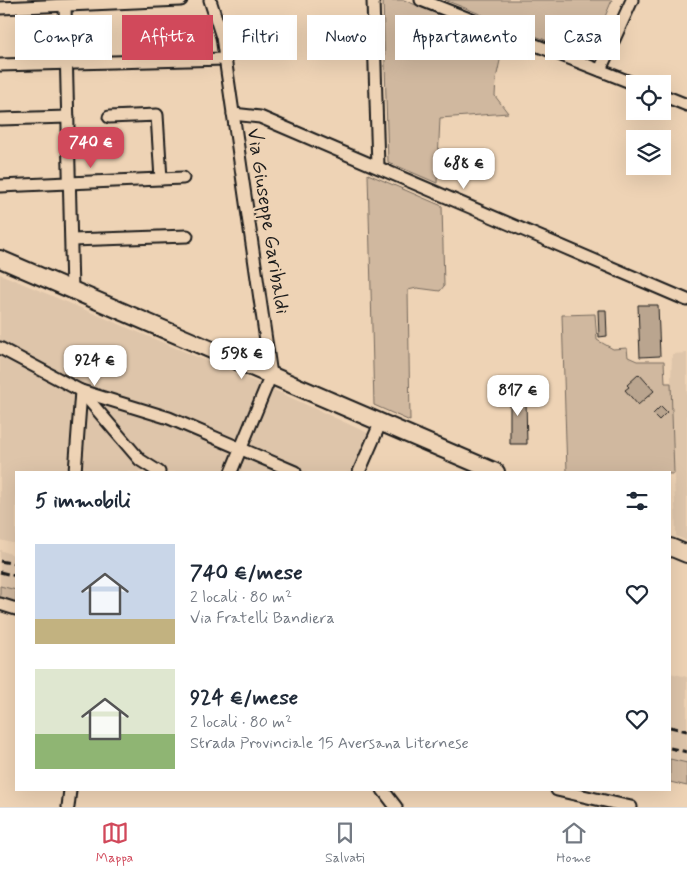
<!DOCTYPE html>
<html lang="it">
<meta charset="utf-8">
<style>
body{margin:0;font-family:Mynerve,sans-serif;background:#f2f2f3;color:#1f2937;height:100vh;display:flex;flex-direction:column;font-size:19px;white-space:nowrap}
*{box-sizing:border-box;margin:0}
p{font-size:16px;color:#747a83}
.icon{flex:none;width:28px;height:28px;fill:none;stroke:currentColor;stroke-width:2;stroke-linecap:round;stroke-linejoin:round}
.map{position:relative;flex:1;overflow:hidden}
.side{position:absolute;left:15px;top:471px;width:656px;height:320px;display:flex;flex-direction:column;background:#fff;border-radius:0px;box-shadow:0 5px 20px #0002}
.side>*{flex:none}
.guide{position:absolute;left:15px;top:15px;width:658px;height:45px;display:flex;gap:10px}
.tools{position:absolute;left:626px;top:75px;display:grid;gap:10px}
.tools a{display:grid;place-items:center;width:45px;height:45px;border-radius:0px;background:#fff;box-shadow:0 5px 20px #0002;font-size:25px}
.price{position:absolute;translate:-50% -42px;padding:0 11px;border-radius:10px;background:#fff;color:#222;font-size:16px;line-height:32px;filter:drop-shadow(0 1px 2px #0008)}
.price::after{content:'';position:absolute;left:50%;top:30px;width:15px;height:11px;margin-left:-8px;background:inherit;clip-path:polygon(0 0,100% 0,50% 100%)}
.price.active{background:#d1495b;color:#fff}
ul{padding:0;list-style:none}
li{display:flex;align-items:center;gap:15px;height:125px;padding:0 20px}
li span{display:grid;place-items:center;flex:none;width:140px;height:100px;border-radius:0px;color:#555}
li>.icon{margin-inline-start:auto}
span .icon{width:60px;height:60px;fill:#fffc;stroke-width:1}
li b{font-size:21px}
h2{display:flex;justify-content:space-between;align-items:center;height:60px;padding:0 20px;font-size:21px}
.tag{padding:0 18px;border-radius:0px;background:#fff;box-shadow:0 5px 20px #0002;font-size:18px;line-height:45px}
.tag.active{background:#d1495b;color:#fff}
.tabs{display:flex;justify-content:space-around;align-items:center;height:70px;border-top:1px solid #e0e1e3;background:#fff;font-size:14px;color:#747a83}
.tabs a{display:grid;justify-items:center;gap:2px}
.tabs .active{color:#d1495b}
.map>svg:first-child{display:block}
.built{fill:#dec5aa}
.green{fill:#d0b89f;stroke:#766a5e}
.building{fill:#baa58f;stroke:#1c1c1c}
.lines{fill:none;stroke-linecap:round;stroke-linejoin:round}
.street-casing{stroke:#1c1c1c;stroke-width:15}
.secondary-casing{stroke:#1c1c1c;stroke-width:20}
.street{stroke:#eed3b5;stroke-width:11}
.secondary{stroke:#eed3b5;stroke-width:16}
.rail{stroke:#1c1c1c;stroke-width:3;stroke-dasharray:8 4;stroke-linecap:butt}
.labels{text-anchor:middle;stroke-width:4.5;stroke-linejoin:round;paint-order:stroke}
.street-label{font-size:20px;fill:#1c1c1c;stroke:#eed3b5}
</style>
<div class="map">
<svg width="687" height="807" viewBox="0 0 687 807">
<rect width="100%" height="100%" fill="#eed3b5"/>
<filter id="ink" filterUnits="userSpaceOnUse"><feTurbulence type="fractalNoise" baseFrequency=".02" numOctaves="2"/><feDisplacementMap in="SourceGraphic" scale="10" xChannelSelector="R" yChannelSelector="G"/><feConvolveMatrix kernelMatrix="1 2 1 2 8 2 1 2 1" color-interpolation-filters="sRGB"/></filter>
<g filter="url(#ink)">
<g class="built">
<path d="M0 274 259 383 370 434 354 472H16V544L0 540Z"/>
<path d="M687 353V541L676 536 671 383 672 354Z"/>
<path d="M0 550 16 556V590L0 586Z"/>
<path d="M670 673 687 677V763L670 759Z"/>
</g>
<g class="green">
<path d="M383 0H404L504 42 496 79 495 96 508 113 440 118 437 183 388 162Z"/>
<path d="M445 0H612L588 57Z"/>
<path d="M368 174 442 206 444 286 440 291 417 288 408 290 410 421 374 405Z"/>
<path d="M595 314 597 340 613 349 627 348 628 357 637 361H664L665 383H671L674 474 567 472 562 315Z"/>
<path d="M0 586 16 590V603L0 597Z"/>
<path d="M670 759 687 763V786L670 782Z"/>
</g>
<g class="building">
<path d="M638 305H658L660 356 640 357Z"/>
<path d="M598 310H606L607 336 599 337Z"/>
<path d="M639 374 654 391 638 405 625 390 629 387 627 385Z"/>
<path d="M510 385H521V401H526L527 444H510Z"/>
<path d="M661 406 667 412 659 420 653 414Z"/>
</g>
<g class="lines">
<defs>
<g id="street">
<path d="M210 0 222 37 271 375 231 472"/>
<path d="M373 0 378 167"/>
<path d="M421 0 635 84"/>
<path d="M65 6 72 291"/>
<path d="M0 8 181 0"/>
<path d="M0 65 225 59"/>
<path d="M600 70 632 0"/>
<path d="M662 95 687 105"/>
<path d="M233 114 260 117 687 300"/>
<path d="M109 117 157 115 161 179"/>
<path d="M0 119 68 117"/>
<path d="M0 186 183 178"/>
<path d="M72 240 187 236"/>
<path d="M0 348 81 391 140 460 159 472"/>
<path d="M75 472 81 391 169 418 295 472"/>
<path d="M359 472 380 424"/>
<path d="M0 604 16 609"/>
<path d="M383 790 396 807"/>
<path d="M557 790 631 807"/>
<path d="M68 807 70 790"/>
</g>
<g id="secondary">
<path d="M0 259 496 472"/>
<path d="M670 547 687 554"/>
</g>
</defs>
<use href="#street" class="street-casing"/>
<use href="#secondary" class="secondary-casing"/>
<use href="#street" class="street"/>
<use href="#secondary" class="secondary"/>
<g class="rail">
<path d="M0 561 16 564"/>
<path d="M0 572 16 576"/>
<path d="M670 727 687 731"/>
<path d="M670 748 687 752"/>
</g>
</g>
</g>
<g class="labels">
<g class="street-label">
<text transform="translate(269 221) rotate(81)" y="7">Via Giuseppe Garibaldi</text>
</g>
</g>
</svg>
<div class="tools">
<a><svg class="icon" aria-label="locate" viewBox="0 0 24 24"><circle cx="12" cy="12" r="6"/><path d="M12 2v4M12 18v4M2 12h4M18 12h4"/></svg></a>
<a><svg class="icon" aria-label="layers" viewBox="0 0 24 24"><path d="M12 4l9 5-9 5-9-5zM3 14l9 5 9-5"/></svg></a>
</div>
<b class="price active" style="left:91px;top:169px">740 €</b>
<b class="price" style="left:464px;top:190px">688 €</b>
<b class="price" style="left:242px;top:380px">598 €</b>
<b class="price" style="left:95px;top:387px">924 €</b>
<b class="price" style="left:518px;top:417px">817 €</b>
<div class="guide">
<a class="tag">Compra</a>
<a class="tag active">Affitta</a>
<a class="tag">Filtri</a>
<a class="tag">Nuovo</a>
<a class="tag">Appartamento</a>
<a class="tag">Casa</a>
</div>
<section class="side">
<h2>5 immobili<svg class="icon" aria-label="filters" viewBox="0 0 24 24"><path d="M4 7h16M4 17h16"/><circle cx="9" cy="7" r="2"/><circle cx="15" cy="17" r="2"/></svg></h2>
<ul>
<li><span style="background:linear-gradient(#c9d6e8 75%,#c2b280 0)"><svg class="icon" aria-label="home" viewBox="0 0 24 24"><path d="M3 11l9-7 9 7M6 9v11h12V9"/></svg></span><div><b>740 €/mese</b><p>2 locali · 80 m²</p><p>Via Fratelli Bandiera</p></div><svg class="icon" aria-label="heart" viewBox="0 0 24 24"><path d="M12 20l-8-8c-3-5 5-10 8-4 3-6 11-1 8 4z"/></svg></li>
<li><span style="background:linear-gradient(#dfe7d0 65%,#8fb573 0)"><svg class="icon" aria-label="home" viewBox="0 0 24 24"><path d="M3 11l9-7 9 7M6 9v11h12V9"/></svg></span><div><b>924 €/mese</b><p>2 locali · 80 m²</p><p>Strada Provinciale 15 Aversana Liternese</p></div><svg class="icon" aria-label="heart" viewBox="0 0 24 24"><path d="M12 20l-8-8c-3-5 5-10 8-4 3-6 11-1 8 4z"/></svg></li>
</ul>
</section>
</div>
<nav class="tabs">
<a class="active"><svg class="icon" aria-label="map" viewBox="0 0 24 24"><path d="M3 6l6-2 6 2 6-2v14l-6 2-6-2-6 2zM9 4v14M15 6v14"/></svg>Mappa</a>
<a><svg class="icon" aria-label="saved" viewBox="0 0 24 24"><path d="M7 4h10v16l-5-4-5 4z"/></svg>Salvati</a>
<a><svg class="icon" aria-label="home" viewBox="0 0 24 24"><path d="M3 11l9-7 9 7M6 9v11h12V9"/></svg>Home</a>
</nav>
